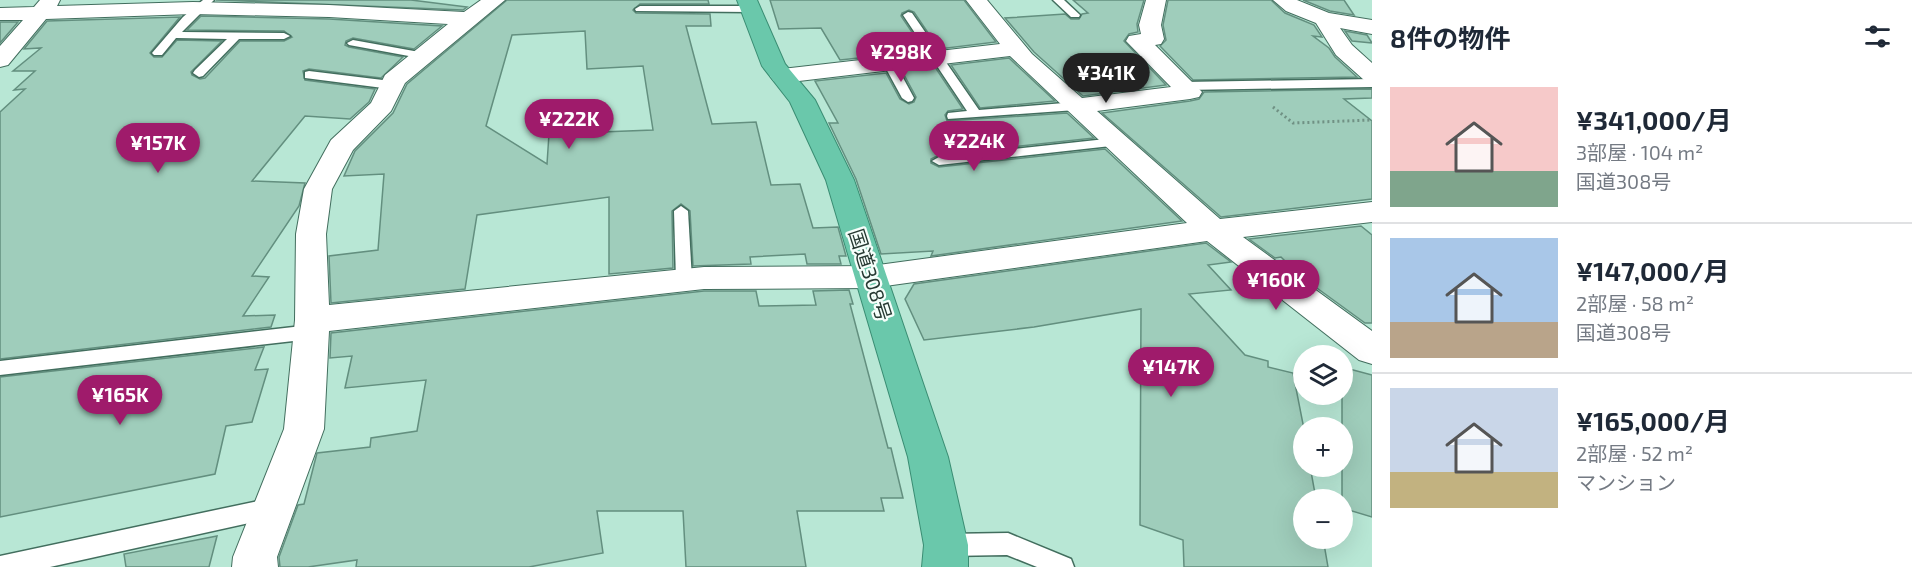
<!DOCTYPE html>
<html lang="ja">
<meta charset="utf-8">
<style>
body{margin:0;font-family:"Exo 2","Noto Sans JP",sans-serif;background:#f6f6f7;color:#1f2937;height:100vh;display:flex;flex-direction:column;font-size:22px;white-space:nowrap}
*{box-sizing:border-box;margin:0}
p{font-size:20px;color:#747a83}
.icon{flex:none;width:33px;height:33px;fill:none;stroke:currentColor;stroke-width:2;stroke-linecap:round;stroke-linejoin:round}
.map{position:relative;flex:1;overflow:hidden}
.panel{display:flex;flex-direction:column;background:#fff;width:540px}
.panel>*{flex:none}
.tools{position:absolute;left:1293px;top:345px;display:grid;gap:12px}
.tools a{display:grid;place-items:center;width:60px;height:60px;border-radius:50%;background:#fff;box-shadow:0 6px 24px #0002;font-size:30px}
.price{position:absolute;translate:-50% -51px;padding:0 14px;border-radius:21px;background:#9f1b6b;color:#fff;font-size:20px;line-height:39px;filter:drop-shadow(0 2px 3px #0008)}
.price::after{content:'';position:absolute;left:50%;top:36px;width:18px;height:14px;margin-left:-9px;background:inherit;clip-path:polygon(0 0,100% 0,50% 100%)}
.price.active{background:#222;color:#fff}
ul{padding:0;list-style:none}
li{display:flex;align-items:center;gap:18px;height:150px;padding:0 18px}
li+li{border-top:2px solid #e0e1e3}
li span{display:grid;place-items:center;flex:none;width:168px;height:120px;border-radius:0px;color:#555}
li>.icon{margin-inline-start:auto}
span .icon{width:72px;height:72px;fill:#fffc;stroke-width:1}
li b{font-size:26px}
h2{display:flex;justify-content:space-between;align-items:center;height:72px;padding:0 18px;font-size:26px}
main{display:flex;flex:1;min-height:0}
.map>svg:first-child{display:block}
.building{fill:#9fcdbb;stroke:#638f7f;stroke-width:1.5;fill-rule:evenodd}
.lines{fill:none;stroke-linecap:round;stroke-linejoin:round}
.service-casing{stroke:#426e5e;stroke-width:3}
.minor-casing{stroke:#426e5e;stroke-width:2}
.trunk-casing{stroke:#3a8d73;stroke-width:2}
.path{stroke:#709184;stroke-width:3;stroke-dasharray:2 3;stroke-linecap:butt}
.service{fill:#fff;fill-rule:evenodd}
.minor{fill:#fff;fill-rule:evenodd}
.trunk{fill:#6ac8ab;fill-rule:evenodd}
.labels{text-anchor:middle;stroke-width:4.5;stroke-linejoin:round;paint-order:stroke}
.street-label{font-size:20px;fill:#263932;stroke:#f5fefa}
</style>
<main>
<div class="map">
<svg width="1372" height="567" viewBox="0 0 1372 567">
<rect width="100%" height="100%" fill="#b8e7d5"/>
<g class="building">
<path d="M216 0H411L467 7 463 10Z"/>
<path d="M507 0H708L709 4H640L633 10 636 13 710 14 711 26H686L712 124 756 122 771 185 800 184 813 228 838 227 846 256H839L841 264H807L805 254 750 257 751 264 693 266 690 211 681 204 672 211 673 268 609 274V197L477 215 465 289 331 303 329 256 378 250 384 174 344 176 355 151 393 113 407 84ZM585 31 587 69 643 66 653 130 549 134 547 164 486 126 512 35Z"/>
<path d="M770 0H964L996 42 939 49 914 12 909 10 902 13 901 16 924 50 893 54 884 38 875 34 868 38 877 56 840 60 821 28 779 29Z"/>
<path d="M1073 0H1144L1137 24 1138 32 1129 34 1124 41 1166 85 1083 96 1034 52 1005 18 1065 14 1071 19H1079L1082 14 1088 13Z"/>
<path d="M1168 0H1271L1285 13 1314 25 1322 37 1313 36 1329 48 1335 57 1357 77 1193 80 1160 46 1166 40 1163 25Z"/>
<path d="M1303 0H1344L1354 15 1330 11Z"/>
<path d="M201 16 329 19 442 26 414 49 353 38 346 41 345 45 349 47 403 57 381 78 309 69 303 71 305 80 375 89 369 102 350 119 305 116 252 181 305 183 299 206 252 276 269 277 243 316 275 315 271 327 0 359V112L25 89 14 90 35 71H13L41 48 24 49 47 21 180 17 150 53 154 57H162L177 40 222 41 191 72 192 75 200 79 205 78 240 41H284L292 37 284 31 187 30Z"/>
<path d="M0 22H18L0 43Z"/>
<path d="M1345 31 1367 35 1372 43 1352 41Z"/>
<path d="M1009 58 1055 101 980 108 951 65Z"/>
<path d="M935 67 963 109 948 111 945 115 947 121 1067 113 1094 138 939 155 931 159V163L939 167 1105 149 1182 221 931 256 933 251 881 254 856 179 829 123H838L815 81 886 73 900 99 909 104 914 102 916 97 902 71Z"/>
<path d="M1372 89V98L1344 99 1372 121V199L1221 217 1102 113 1190 101 1199 99 1204 92Z"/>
<path d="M1361 226 1372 235V323H1365L1299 275 1281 257 1275 258 1249 239Z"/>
<path d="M1206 243 1231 262 1208 265 1231 290 1189 294 1245 355 1268 361V367L1293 373 1304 429V466H1310L1316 499 1304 500V538H1323L1328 567H1184L1183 540 1140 525 1141 309 1034 327 924 340 905 299 914 284Z"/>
<path d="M849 290 853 304H850L888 448H891L903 498H881L884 511H797L806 567H686L683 511H597L603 553 529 567H356L357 560 308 567H280L279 557 298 505 304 504 317 453 370 447 371 438 417 431 426 380 345 388 352 356 330 358 331 333 704 291H756L759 306 816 305 813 291Z"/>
<path d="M264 347 255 370 268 369 252 422 226 426 215 474 0 517V377Z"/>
<path d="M1342 367 1372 375V517L1342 508Z"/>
<path d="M217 536 209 567H126L124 554Z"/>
</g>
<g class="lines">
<defs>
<g id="service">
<path d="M203 0H214L182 32 284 33 290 36 284 39H239L203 76 199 77 193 73 195 70 227 39 176 38 162 55H154L152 53 183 17Z"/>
<path d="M1053 0H1064L1080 15 1079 17H1071Z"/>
<path d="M640 6H751L756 9 751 12 636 11 635 9Z"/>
<path d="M908 12 912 13 979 110 1076 102 1082 106 1076 110 948 119 947 116 948 113 967 111 903 15Z"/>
<path d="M876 36 882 39 914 98 912 101 908 102 902 98 870 39Z"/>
<path d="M353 40 425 53 431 56 425 59 349 45 347 43Z"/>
<path d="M309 71 391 81 397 85 391 89 305 78V72Z"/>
<path d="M1372 79V87L1184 90 1178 86 1184 82Z"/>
<path d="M1115 138 1122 142 1120 145 939 165 932 161 939 157Z"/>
<path d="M681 206 688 211 692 280 690 284H678L676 280 674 211Z"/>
<path d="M311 325 317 327 320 332 317 337 311 339 0 375V361Z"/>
<path d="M272 498 280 501 283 508 280 515 272 518 50 567H0V556Z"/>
<path d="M1008 533 1071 559 1074 567H1037L1007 555 946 556 938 552 935 545 938 538 946 534Z"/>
</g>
<g id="minor">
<path d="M40 0H60L57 6 193 2 329 5 464 12 481 0H505L405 83 391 111 353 150 332 189 326 234 329 305 704 267 871 266 1187 223 1010 56 782 83 774 81 770 76 774 71 782 69 1000 44 966 0H987L1032 54 1082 98 1171 87 1126 41 1129 36 1141 34 1139 25 1146 0H1166L1161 25 1164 39 1161 44 1155 45 1202 92 1199 97 1190 99 1097 111 1220 219 1372 202V222L1243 237 1372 331V364L1359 360 1207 241 871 288 704 289 329 331 324 429 277 557 278 567H232L233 557 284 429 295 320 296 234 304 189 331 140 371 103 385 75 448 24 329 17 193 14 46 19 8 65 0 67V46L23 20H0V8L34 7Z"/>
<path d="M1273 0H1297L1329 13 1372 20V34L1340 28 1352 45 1372 63V82L1364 80 1336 55 1316 23 1286 11Z"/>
</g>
<path id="trunk" d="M737 0H757L785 64 815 100 854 180 948 457 968 545V567H922L924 545 908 457 826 180 790 102 762 66Z"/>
</defs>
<use href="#service" class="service-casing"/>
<use href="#minor" class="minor-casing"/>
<use href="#trunk" class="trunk-casing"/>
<path class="path" d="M1273 107 1293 123 1372 120"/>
<use href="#service" class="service"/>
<use href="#minor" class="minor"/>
<use href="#trunk" class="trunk"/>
</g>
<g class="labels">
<g class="street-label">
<text transform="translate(870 275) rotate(72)" y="7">国道308号</text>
</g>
</g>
</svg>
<div class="tools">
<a><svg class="icon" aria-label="layers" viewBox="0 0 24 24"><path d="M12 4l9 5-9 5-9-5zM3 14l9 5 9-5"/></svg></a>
<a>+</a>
<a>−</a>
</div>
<b class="price" style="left:901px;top:83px">¥298K</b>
<b class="price active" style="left:1106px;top:104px">¥341K</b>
<b class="price" style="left:569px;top:150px">¥222K</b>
<b class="price" style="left:974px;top:172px">¥224K</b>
<b class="price" style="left:158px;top:174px">¥157K</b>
<b class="price" style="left:1276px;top:311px">¥160K</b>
<b class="price" style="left:1171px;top:398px">¥147K</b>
<b class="price" style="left:120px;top:426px">¥165K</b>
</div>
<section class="panel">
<h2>8件の物件<svg class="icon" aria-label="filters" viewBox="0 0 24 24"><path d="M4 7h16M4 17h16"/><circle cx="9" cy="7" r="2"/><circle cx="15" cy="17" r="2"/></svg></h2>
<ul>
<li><span style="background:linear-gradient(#f6c9c9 70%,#7fa58c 0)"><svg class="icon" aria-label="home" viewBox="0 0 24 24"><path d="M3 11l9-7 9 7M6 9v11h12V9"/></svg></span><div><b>¥341,000/月</b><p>3部屋 · 104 m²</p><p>国道308号</p></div></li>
<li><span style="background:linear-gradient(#a9c7e8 70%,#b9a48a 0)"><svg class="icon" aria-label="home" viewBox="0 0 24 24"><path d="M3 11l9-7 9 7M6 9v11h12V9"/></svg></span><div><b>¥147,000/月</b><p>2部屋 · 58 m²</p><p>国道308号</p></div></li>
<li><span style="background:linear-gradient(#c9d6e8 70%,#c2b280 0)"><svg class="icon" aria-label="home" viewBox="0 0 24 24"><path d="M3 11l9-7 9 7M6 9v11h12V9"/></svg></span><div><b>¥165,000/月</b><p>2部屋 · 52 m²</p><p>マンション</p></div></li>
</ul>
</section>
</main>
